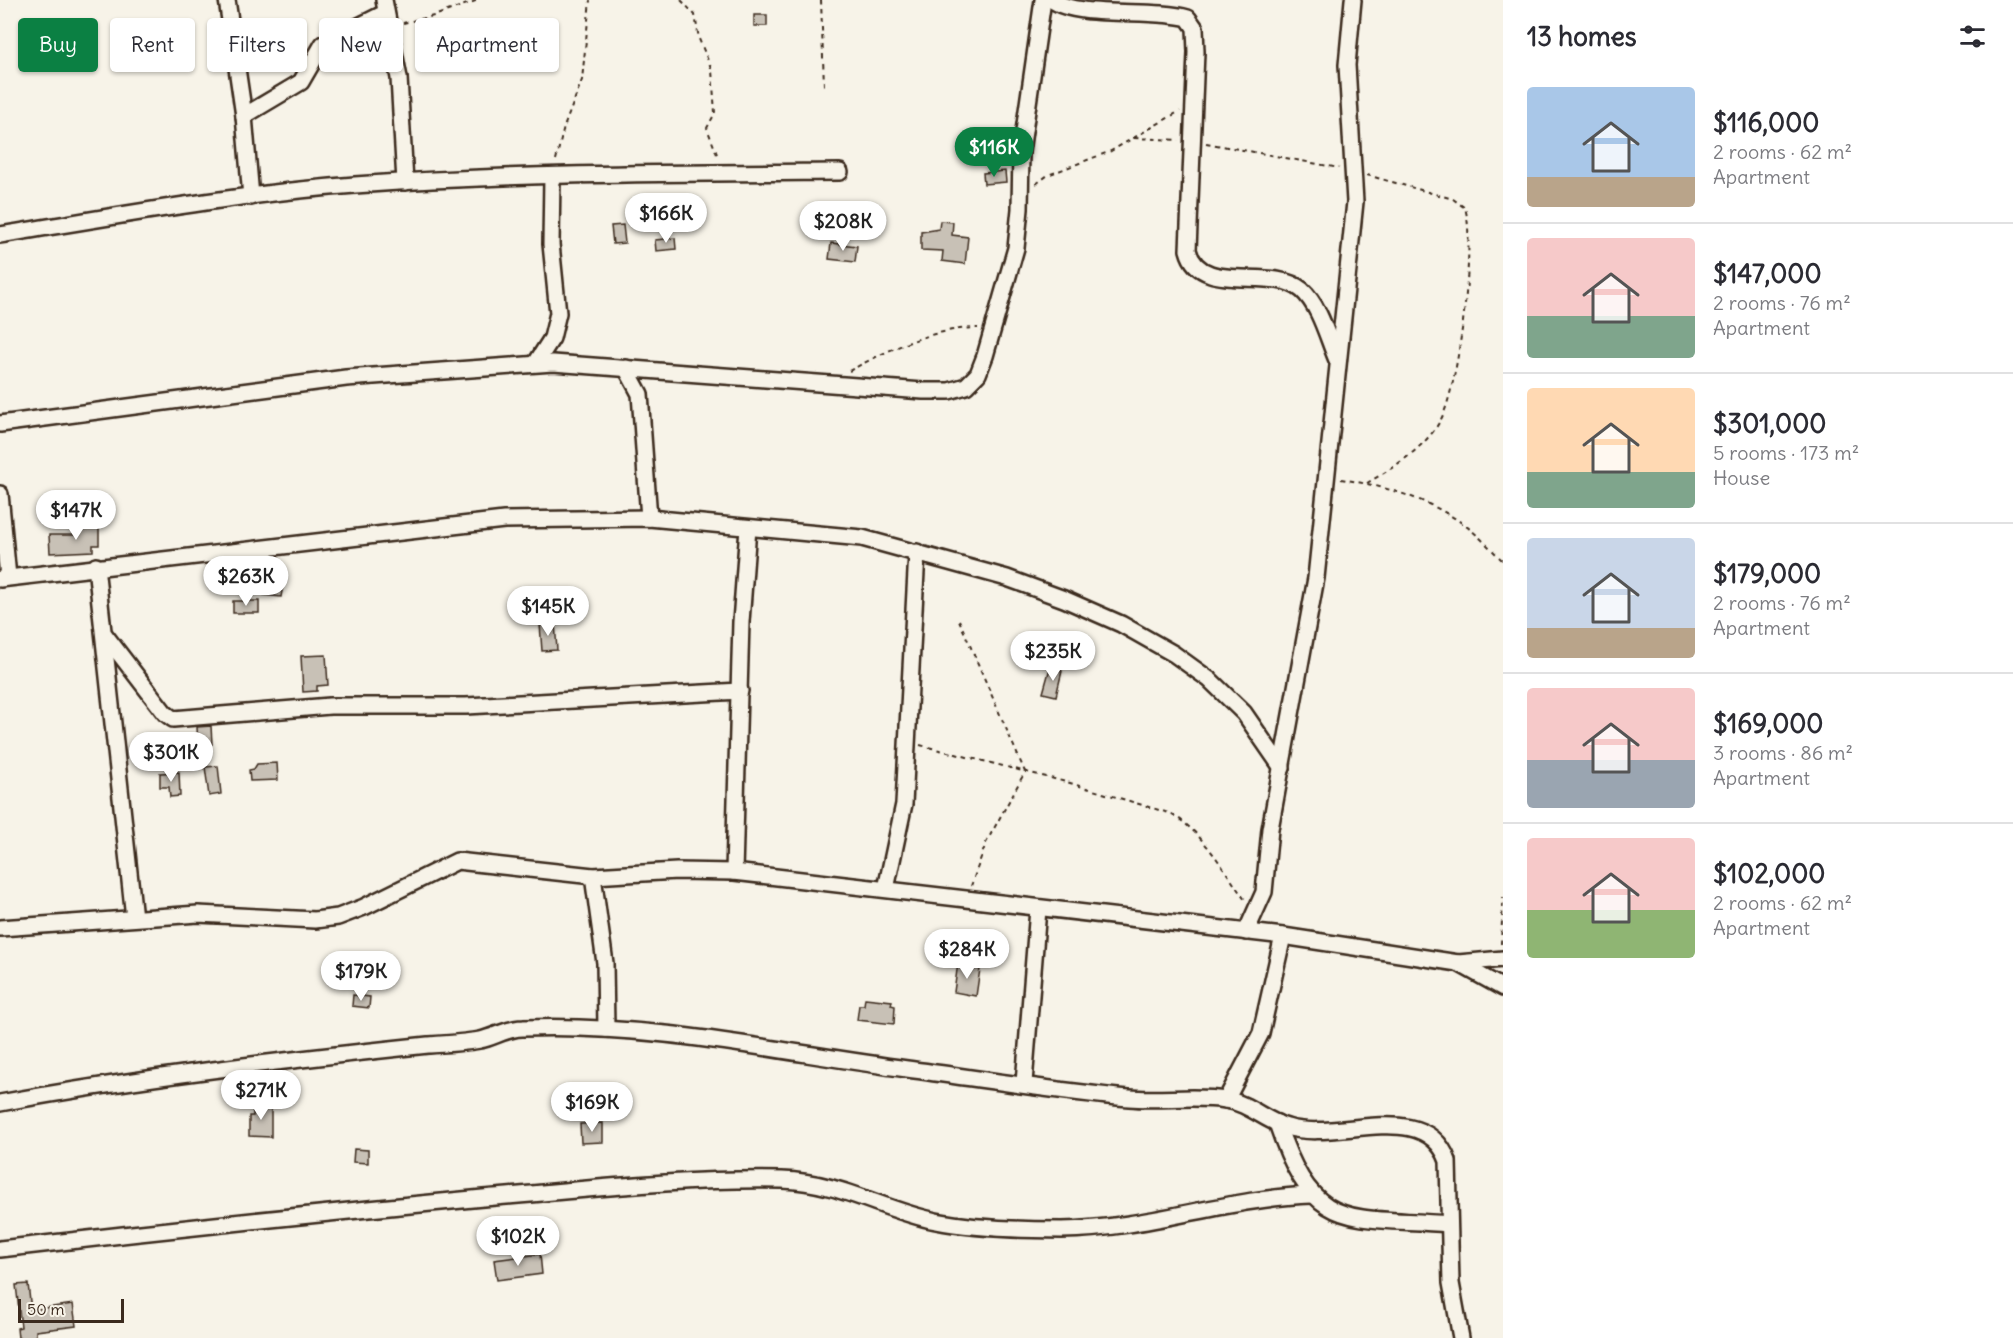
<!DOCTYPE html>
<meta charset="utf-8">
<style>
body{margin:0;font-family:Delius,sans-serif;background:#f2f2f3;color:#2b2b33;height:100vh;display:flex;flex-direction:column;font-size:22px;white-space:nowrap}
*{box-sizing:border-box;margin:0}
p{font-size:20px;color:#7c7c81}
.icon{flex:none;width:33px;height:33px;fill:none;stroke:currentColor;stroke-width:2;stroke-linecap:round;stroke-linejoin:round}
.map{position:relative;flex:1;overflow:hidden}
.panel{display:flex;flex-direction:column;background:#fff;width:510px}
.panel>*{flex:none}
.banner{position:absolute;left:18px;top:18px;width:570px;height:54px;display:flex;gap:12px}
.scale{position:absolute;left:18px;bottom:15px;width:106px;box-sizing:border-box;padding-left:6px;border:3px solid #3b2a1e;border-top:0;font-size:16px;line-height:21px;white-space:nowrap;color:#3b2a1e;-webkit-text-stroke:4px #f7f3e8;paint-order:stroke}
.price{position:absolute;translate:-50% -51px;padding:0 14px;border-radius:21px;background:#fff;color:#222;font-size:20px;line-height:39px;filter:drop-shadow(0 2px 3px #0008)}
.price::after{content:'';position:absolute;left:50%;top:36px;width:18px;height:14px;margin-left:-9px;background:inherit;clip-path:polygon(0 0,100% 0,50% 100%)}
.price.current{background:#0b8043;color:#fff}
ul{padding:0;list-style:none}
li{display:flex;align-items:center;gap:18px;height:150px;padding:0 24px}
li+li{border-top:2px solid #e1e1e2}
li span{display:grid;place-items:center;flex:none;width:168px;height:120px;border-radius:6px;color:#555}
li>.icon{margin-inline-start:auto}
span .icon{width:72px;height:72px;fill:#fffc;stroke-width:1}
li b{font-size:26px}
h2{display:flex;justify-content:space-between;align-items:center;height:72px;padding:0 24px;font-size:26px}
.chip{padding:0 21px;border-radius:6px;background:#fff;box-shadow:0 2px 4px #0004;font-size:21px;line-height:54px}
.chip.current{background:#0b8043;color:#fff}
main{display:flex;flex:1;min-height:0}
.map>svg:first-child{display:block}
.building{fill:#c8c1b6;stroke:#3b2a1e;stroke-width:1.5}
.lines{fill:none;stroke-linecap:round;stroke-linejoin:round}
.street-casing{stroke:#3b2a1e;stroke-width:20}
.path{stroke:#3b2a1e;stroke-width:2;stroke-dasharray:4.5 4.5;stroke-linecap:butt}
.street{stroke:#f7f3e8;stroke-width:15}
</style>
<main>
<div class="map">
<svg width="1503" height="1338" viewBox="0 0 1503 1338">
<rect width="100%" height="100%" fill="#f7f3e8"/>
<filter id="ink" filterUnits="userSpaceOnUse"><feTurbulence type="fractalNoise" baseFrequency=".0167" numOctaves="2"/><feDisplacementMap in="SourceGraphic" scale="12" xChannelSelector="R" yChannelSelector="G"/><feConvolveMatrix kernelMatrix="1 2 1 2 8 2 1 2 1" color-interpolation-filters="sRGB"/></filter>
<g filter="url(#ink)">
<g class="building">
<rect x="754" y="15" width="13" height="11"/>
<path d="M1005 171 1006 182 984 184 983 173Z"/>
<path d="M940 221 953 222 952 235 968 237 965 264 942 261 943 251 921 250V232L939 229Z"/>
<path d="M623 225 625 243 613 244 611 226Z"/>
<path d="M675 238 676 249 656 251 655 240Z"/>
<path d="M831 243 857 246 855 262 829 259Z"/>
<path d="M86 525H99V545H93V551L50 553 49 535H76V529H86Z"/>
<path d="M266 582 283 585 281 597 264 595Z"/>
<rect x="233" y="601" width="26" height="12"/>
<path d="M555 623 557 650 542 651 540 624Z"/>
<path d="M326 655 328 685 317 686V691L303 692 301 656Z"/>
<path d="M1050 668 1062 671 1056 696 1043 693Z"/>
<path d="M211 726 212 744 198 745 197 727Z"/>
<path d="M277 763 278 780 250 781 249 770 254 769 257 764Z"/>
<path d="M218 766 221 794 209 796 205 767Z"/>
<path d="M179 772 180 796 170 797 169 787H160V773Z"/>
<path d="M958 963 973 964 972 968 980 969 976 996 954 992Z"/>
<path d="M353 995 370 997 369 1008 352 1006Z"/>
<path d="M865 998 892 1001 891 1005 895 1006 894 1024 857 1020 859 1005H864Z"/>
<path d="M253 1103 271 1104V1137L249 1136V1116H253Z"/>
<path d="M603 1123V1142L581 1143 580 1124Z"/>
<path d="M354 1149 368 1150V1163L353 1162Z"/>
<path d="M540 1254 542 1274 497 1280 494 1260Z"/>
<path d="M28 1284 31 1310 73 1304 76 1326 36 1331V1338H18L17 1328 21 1327 16 1285Z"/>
</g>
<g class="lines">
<defs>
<g id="street">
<path d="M227 0 244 116 251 197"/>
<path d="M384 0 399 78 405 182"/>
<path d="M1052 0C1078 19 1153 8 1188 18L1195 28 1196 52 1188 250C1200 297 1271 264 1302 290 1320 306 1328 339 1337 360"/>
<path d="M244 116 301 82 323 44 385 13"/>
<path d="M0 235C117 216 236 194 355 185 516 173 678 173 840 172"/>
<path d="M536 363 552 338 558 313 551 244 552 176"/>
<path d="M626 368 640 394 649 518"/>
<path d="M0 424 346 378 553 363 923 391H949L966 386 978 374 985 356 1016 248 1020 209 1021 152 1043 0"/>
<path d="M0 494 8 577"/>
<path d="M96 566 134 918"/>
<path d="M0 579 504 520 649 518 862 538 1007 578 1064 599 1121 624 1174 654 1210 680 1244 713 1282 768"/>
<path d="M105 635 165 713 173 719 330 706H466L740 691"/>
<path d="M734 872 741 622 748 528"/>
<path d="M593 876 605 963 606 1029"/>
<path d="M886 889 904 804 917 552"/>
<path d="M0 928 198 914 315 920 338 917 364 907 457 861 593 876 677 871 734 872 1283 936 1458 963 1503 959"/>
<path d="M1246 932 1264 892 1270 829 1316 578 1355 202 1347 65 1353 0"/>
<path d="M1458 963 1503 988"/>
<path d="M1024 1083 1038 909"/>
<path d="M1226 1100 1261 1033 1283 936"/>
<path d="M0 1103C141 1077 285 1060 428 1045 445 1044 463 1043 480 1040 495 1037 507 1028 523 1028 653 1023 779 1052 907 1069 981 1079 1055 1091 1129 1098 1161 1101 1194 1095 1226 1100 1249 1103 1265 1121 1287 1127 1337 1143 1425 1097 1448 1161L1451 1283 1461 1338"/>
<path d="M1277 1123C1314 1233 1347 1216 1448 1224"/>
<path d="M0 1249C161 1230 322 1213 483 1198 582 1190 683 1178 782 1180 841 1182 882 1210 936 1221 977 1229 1021 1230 1062 1230 1148 1229 1226 1198 1312 1195"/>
</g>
</defs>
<use href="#street" class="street-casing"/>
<g class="path">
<path d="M681 0 695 15 699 39 712 70 715 113 707 128 718 157"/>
<path d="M821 0 824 86"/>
<path d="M403 23 434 16 478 0"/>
<path d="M1134 138 1179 140"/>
<path d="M1206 143 1339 168"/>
<path d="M556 160 564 127 582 80 590 0"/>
<path d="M1036 184 1048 175 1111 151 1180 111"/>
<path d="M849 371C888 350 932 328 978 328"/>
<path d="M1341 479C1384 486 1430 499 1466 526 1479 536 1491 549 1503 561"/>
<path d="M1367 483C1392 469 1426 447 1440 421 1459 389 1476 242 1465 208L1453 199 1367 175"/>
<path d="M959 620 1025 772 986 843 971 886"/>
<path d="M920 745 1070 783 1172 814C1204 834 1224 870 1245 900"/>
<path d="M1501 944 1503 897"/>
</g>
<use href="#street" class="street"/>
</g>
</g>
</svg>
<div class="scale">50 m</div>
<b class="price current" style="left:994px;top:178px">$116K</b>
<b class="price" style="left:666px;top:244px">$166K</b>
<b class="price" style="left:843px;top:252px">$208K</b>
<b class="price" style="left:76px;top:541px">$147K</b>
<b class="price" style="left:246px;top:607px">$263K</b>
<b class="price" style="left:548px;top:637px">$145K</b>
<b class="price" style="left:1053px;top:682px">$235K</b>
<b class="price" style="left:171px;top:783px">$301K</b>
<b class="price" style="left:967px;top:980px">$284K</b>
<b class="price" style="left:361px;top:1002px">$179K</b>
<b class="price" style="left:261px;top:1121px">$271K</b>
<b class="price" style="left:592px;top:1133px">$169K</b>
<b class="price" style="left:518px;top:1267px">$102K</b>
<div class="banner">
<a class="chip current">Buy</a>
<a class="chip">Rent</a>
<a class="chip">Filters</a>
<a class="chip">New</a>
<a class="chip">Apartment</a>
</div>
</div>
<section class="panel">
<h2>13 homes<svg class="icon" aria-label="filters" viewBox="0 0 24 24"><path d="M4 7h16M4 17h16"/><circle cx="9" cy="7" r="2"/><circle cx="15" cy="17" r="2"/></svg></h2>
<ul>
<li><span style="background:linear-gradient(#a9c7e8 75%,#b9a48a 0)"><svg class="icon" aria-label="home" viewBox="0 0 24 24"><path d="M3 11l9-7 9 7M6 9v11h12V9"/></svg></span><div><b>$116,000</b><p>2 rooms · 62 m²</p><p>Apartment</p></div></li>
<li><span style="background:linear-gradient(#f6c9c9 65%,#7fa58c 0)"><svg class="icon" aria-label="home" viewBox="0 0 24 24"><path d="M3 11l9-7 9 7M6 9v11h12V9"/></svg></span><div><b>$147,000</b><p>2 rooms · 76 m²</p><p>Apartment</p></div></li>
<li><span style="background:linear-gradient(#ffd9b3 70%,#7fa58c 0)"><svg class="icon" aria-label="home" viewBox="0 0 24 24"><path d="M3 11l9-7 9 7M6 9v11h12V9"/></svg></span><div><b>$301,000</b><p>5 rooms · 173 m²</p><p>House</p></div></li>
<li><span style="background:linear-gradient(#c9d6e8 75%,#b9a48a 0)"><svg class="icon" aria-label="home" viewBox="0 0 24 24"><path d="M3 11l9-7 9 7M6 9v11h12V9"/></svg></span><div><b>$179,000</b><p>2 rooms · 76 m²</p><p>Apartment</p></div></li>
<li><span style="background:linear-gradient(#f6c9c9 60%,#9aa5b1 0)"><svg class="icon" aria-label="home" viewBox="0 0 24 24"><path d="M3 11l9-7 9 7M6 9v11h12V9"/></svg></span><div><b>$169,000</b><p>3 rooms · 86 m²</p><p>Apartment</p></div></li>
<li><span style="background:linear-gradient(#f6c9c9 60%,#8fb573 0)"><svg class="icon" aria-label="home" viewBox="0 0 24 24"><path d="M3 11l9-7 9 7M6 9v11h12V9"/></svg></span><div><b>$102,000</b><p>2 rooms · 62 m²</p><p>Apartment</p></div></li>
</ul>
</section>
</main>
